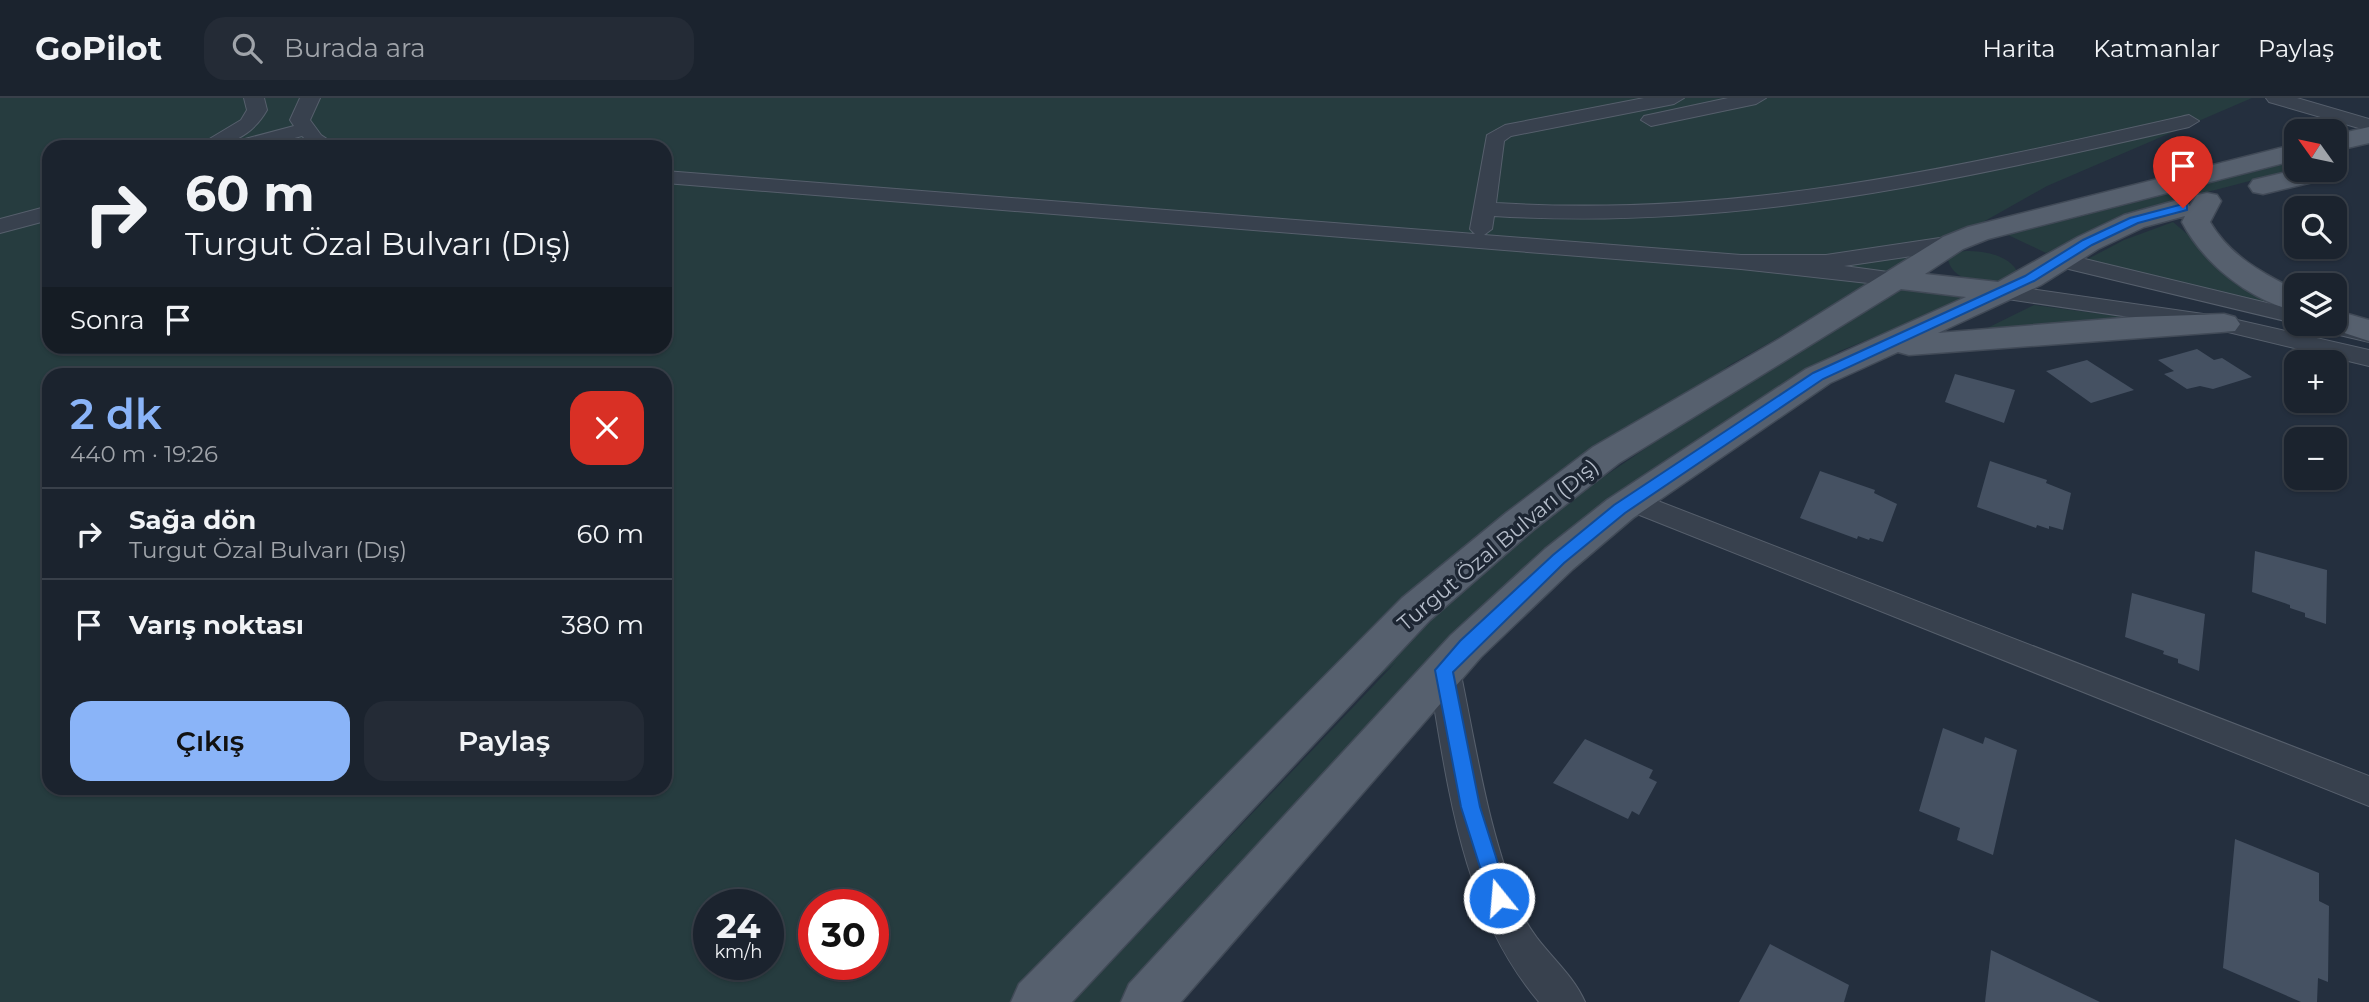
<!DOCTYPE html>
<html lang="tr">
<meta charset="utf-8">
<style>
body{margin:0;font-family:Montserrat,sans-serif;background:#242b36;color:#f1f3f6;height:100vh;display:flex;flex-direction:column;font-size:26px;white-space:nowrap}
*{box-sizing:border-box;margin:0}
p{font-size:23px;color:#a0a4aa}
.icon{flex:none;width:38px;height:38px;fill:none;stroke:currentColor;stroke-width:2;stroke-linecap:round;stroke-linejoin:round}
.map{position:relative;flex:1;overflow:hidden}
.panel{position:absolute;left:42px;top:270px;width:630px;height:427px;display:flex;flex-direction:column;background:#1b232e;border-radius:21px;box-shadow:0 2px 5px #0004,0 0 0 2px #39404a}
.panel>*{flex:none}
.banner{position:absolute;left:42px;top:42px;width:630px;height:214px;border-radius:21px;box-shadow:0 2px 5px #0004,0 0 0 2px #39404a;background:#1b232e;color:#f1f3f6;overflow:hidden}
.needle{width:46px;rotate:303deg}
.tools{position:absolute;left:2284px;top:21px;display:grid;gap:14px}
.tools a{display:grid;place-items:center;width:63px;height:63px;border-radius:14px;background:#1b232e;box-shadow:0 2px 5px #0004,0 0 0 2px #39404a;font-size:35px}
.speed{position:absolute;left:693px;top:791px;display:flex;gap:14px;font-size:35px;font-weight:700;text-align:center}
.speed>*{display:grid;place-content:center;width:91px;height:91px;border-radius:50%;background:#1b232e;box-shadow:0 2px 5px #0004,0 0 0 2px #39404a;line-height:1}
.speed small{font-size:18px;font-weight:400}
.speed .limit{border:10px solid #d22;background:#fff;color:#111}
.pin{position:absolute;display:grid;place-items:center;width:60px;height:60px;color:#fff;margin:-72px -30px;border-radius:50% 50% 50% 0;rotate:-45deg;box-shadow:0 0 7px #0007}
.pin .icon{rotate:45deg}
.me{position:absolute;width:77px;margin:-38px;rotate:343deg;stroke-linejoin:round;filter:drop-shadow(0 0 5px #0008)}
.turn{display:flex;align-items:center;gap:24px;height:147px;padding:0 28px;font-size:32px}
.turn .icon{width:91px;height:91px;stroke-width:2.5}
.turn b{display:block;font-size:49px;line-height:60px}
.then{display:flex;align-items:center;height:66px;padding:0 28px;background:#0003;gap:14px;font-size:26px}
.round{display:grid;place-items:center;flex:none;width:74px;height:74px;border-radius:21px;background:#242b36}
.summary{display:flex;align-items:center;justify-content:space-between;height:119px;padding:0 28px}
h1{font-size:42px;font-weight:600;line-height:52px;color:#8ab4f8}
.button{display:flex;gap:14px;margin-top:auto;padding:14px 28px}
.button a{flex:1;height:80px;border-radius:21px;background:#8ab4f8;color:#111;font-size:28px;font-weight:600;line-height:80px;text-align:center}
.button a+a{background:#242b36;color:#f1f3f6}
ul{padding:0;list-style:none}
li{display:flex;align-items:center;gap:21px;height:91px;padding:0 28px;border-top:2px solid #39404a}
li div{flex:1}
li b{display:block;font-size:26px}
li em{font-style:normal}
header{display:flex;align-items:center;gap:42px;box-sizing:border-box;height:98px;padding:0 35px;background:#1b232e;border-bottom:2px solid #39404a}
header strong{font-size:33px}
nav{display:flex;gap:38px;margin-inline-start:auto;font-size:24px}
.search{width:490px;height:63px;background:#242b36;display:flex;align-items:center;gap:18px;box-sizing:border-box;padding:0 24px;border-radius:21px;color:#a0a4aa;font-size:26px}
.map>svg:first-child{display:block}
</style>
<header>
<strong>GoPilot</strong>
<div class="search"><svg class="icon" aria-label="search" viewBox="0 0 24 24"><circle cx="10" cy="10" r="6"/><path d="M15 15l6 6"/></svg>Burada ara</div>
<nav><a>Harita</a><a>Katmanlar</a><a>Paylaş</a></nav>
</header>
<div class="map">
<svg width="2369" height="904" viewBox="0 0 2369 904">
<rect width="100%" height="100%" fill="#242f3e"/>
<g fill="#263c3f" fill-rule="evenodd">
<path d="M0,0H2252L2047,88L1728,268L1605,378L1683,325L1908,188L1971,200L1840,253L1657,368L1542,454L1472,517L1120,904H1073L1396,564L1262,683L1044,904H0ZM49,49H665V248H49ZM49,276H665V690H49ZM709,807H768V866H709ZM814,807H873V866H814Z"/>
<path d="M2296,63V71L2123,116L2046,155L2008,137Z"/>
<path d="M2173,124L2239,180L2296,213L2084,163L2124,142Z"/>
<path d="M1966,153C1985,153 2011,157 2019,177L2012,186C1991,184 1955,188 1948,162L1956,154Z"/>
<path d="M2034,207L2162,224L1971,238Z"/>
</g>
<g fill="#455162">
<path d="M2197,251L2214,262L2222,260L2252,279L2213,291L2200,288L2187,291L2164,276L2174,273L2158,262Z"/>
<path d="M2087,262L2134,292L2091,305L2046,273Z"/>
<path d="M1955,276L2015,292L2004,325L1945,304Z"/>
<path d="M1990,363L2047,382L2046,385L2071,395L2063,432L2049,428V431L2037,427L2036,430L1977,409Z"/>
<path d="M1820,373L1875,392L1874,395L1897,406L1883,444L1870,440L1869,442L1858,438L1857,441L1800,420Z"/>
<path d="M2255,453L2327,472L2326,526L2305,519V515L2290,510V507L2252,494Z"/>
<path d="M2132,495L2205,516L2199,573L2178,565V561L2163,556L2164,553L2125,539Z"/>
<path d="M1943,630L1983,646L1985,639L2017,652L1993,757L1957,742L1960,730L1919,713Z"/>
<path d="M1585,641L1653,672L1649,680L1657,684L1639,717L1632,713L1628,721L1553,685Z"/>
<path d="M2235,741L2319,775V803L2329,808L2328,884L2318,880L2317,904H2301L2223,870Z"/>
<path d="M1770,846L1849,887L1844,904H1739Z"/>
<path d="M1991,852L2100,904H1985Z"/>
</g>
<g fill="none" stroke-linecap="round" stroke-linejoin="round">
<g stroke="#565f6c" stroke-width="2">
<g id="minor">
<path d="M244,0H264L267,12C251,40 226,49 196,49L241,22L247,12Z"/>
<path d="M300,0H320L310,22L321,37L339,49H314L302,38L261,49H227L230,45L294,28L290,22Z"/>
<path d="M1644,0H1684L1674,6L1511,38L1504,43L1496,105C1740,120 1953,70 2189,17L2199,23L2189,29C1952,83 1740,133 1494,118L1492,131L1484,137L1741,157H1826L1953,138L1964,145L1953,152L1844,168L1903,176L1907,181L1903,186L1895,188L1741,171L665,85V73L1475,136L1470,131L1487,37L1505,27Z"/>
<path d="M1728,0H1766L1756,6L1651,28L1641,22L1644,18Z"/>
<path d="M2266,0H2297L2369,21V33L2269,4Z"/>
<path d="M49,108V122L0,135V121Z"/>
<path d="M2060,155L2296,212L2298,226L2052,167L2048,162L2052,157Z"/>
<path d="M2002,187L2224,219L2369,252V268L2224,233L1994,199L1990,194L1994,189Z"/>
<path d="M2334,221L2369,230V244L2314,231L2311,226H2334Z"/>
<path d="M1632,393L2369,678V708L1622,410L1618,403L1622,396Z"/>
<path d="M1444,559L1455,563L1460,572C1477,654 1489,740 1523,817C1538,850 1571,871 1585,904H1539C1461,812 1448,687 1428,572L1433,563Z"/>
</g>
</g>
<g stroke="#414a57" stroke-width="3">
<g id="major">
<path d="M2369,29V45L2334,53V37Z"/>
<path d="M2296,46V62L1988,141L1963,151L1925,176L1998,184L2078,139L2124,117L2178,102L2190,108L2197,97L2207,95L2217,97L2221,103L2210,124C2230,158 2262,175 2296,192V213C2249,202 2204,166 2182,124L2185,118L2144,129L2098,151L2041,187L1938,235L2135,219L2224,216L2235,219L2240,226L2235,233L1909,257L1898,254L1830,285L1633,420L1573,471L1481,559L1181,904H1121L1129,886L1451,537L1545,451L1607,402L1806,271L1966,199L1901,191L1619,365L1532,433L1430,522L1072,904H1011L1019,886L1402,500L1506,415L1593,349L1779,241L1943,139L1968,129Z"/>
<path d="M2334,65L2342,72L2338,78L2263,96L2253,94L2249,88L2253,82L2296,72H2334Z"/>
<path d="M2334,212L2369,222V243L2323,228L2334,226Z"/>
</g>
</g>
<use href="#minor" fill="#38414e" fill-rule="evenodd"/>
<use href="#major" fill="#56606e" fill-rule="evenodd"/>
</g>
<path fill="#1a73e8" stroke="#114b97" stroke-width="2" d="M2183,106L2187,107V112L2138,125L2092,147L2034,183L1823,281L1625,415L1564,465L1453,574L1480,709L1509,800L1506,807L1499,810L1492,807L1461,709L1435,572L1460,543L1553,457L1614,407L1813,275L2025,178L2083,142L2130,120Z"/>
<g text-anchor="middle" stroke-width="7" stroke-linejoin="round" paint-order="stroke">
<g font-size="21" fill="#b4bcc9" stroke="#1d2633">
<text transform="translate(1498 447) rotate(-40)" y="7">Turgut Özal Bulvarı (Dış)</text>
</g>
</g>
</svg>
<div class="tools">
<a><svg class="needle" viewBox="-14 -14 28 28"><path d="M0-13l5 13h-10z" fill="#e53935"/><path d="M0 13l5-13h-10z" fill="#a0a4aa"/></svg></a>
<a><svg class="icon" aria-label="search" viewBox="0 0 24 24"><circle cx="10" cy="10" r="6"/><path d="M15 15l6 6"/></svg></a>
<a><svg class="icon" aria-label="layers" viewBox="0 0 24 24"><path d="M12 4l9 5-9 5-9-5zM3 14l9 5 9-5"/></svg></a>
<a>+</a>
<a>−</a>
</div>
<div class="speed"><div>24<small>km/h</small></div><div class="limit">30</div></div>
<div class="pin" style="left:2183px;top:110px;background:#d93025"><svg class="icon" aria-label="arrive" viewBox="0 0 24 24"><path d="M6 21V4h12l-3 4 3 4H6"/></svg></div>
<svg class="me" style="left:1499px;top:800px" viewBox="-20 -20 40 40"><circle r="17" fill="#1a73e8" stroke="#fff" stroke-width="3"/><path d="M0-11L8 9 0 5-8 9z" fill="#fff"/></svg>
<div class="banner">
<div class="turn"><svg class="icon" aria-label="right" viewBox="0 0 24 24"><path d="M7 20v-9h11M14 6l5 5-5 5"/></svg><div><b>60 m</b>Turgut Özal Bulvarı (Dış)</div></div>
<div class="then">Sonra<svg class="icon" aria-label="arrive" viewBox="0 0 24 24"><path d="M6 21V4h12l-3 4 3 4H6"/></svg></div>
</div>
<section class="panel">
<div class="summary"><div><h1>2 dk</h1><p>440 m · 19:26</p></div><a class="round" style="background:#d93025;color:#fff"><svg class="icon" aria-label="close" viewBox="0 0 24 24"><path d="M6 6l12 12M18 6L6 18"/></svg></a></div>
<ul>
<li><svg class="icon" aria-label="right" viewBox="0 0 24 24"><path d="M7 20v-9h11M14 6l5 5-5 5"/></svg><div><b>Sağa dön</b><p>Turgut Özal Bulvarı (Dış)</p></div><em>60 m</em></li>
<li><svg class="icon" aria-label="arrive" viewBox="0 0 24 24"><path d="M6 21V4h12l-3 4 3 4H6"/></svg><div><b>Varış noktası</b></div><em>380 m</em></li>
</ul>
<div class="button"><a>Çıkış</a><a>Paylaş</a></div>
</section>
</div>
